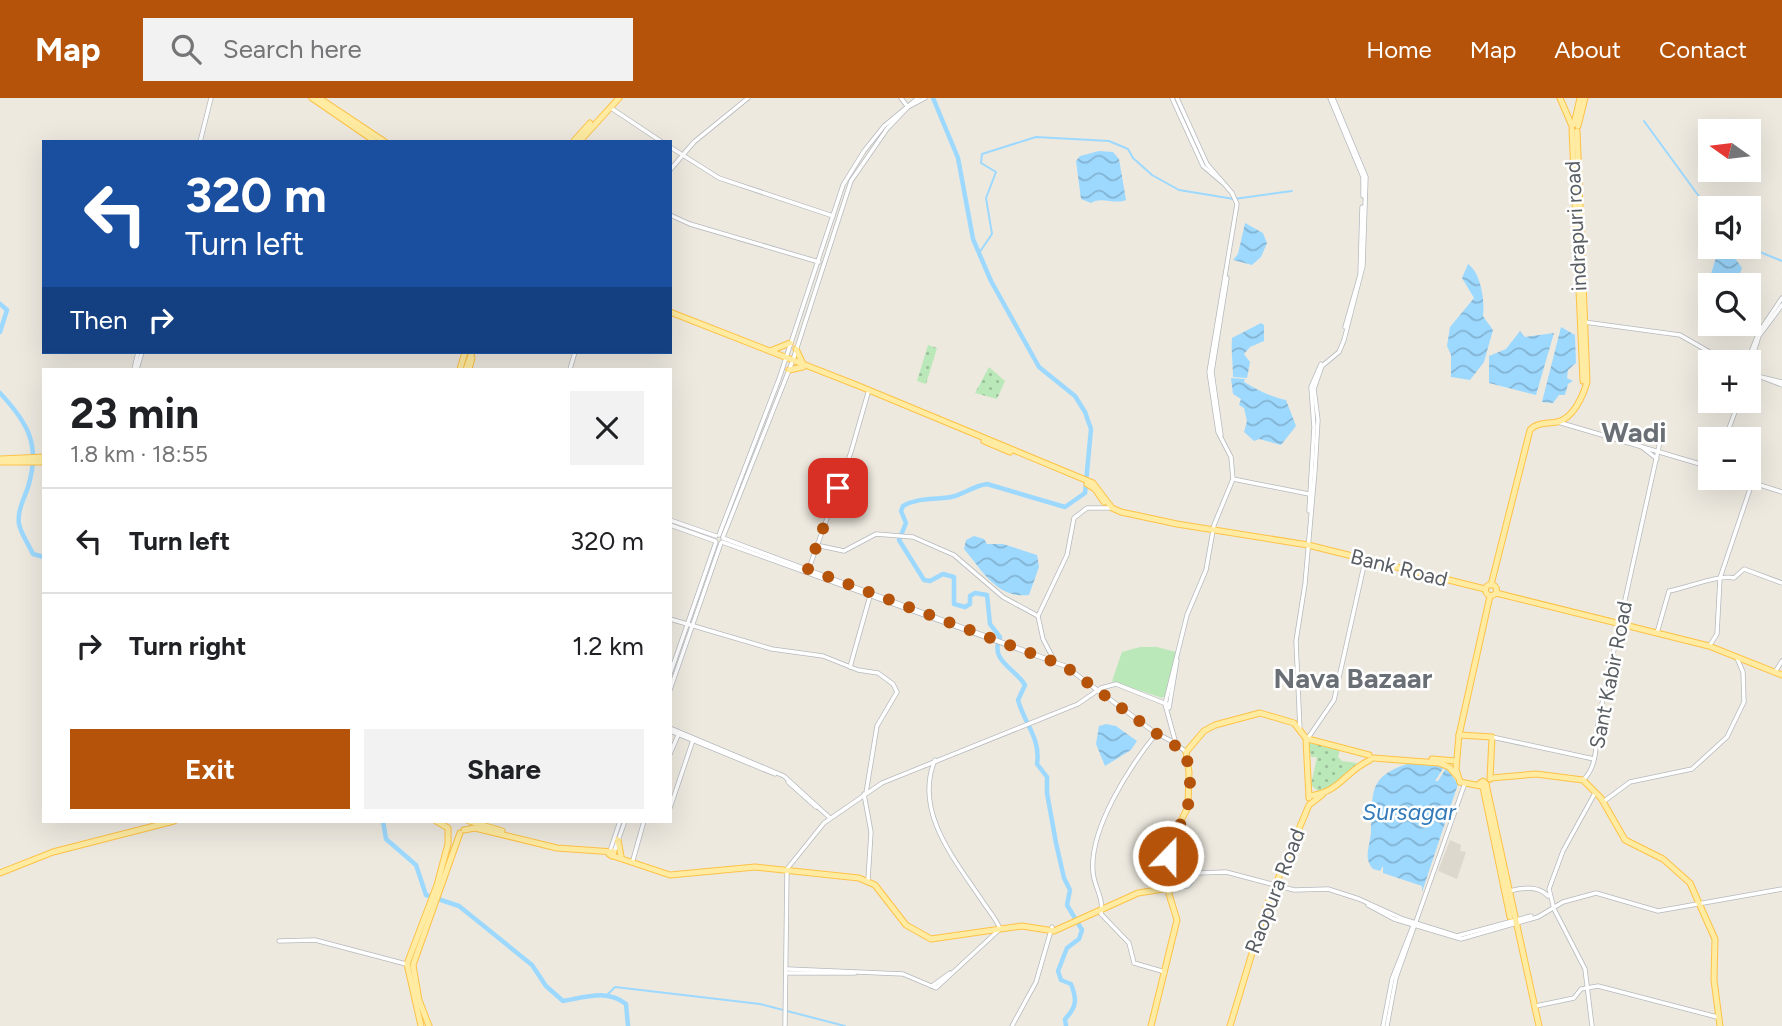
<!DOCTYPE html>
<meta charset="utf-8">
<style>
body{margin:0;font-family:Figtree,sans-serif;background:#f2f2f2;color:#202124;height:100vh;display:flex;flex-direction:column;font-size:26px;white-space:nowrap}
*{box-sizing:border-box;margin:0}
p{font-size:23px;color:#757577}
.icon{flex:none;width:38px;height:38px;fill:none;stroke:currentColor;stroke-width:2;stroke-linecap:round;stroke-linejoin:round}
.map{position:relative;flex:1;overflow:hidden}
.drawer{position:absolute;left:42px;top:270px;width:630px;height:455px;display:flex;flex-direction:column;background:#fff;border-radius:0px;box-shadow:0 7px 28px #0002}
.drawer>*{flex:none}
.hud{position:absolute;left:42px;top:42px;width:630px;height:214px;border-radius:0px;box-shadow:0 7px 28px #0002;background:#1a4fa0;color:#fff;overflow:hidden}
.needle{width:46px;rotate:284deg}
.buttons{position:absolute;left:1698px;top:21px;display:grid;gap:14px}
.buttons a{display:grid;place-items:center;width:63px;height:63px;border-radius:0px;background:#fff;box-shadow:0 7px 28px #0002;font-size:35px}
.pin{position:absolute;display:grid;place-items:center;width:60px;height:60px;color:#fff;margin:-30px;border-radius:14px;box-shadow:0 4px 10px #0006}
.me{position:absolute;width:77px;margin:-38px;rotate:22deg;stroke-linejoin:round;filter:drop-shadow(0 0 5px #0008)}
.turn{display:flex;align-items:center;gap:24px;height:147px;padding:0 28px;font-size:32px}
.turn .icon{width:91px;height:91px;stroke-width:2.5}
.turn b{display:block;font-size:49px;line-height:60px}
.then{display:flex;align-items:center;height:66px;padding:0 28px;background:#0003;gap:14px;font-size:26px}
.round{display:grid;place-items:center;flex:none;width:74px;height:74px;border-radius:0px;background:#f2f2f2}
.headline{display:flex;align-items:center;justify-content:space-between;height:119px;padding:0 28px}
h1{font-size:42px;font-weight:700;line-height:52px}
.primary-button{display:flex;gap:14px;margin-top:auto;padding:14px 28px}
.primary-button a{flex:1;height:80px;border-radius:0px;background:#b45309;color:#fff;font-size:28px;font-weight:700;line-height:80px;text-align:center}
.primary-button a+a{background:#f2f2f2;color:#202124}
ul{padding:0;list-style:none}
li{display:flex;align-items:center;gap:21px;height:105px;padding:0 28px;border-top:2px solid #e0e0e0}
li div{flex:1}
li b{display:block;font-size:26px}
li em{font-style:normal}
header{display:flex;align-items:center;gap:42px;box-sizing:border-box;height:98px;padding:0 35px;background:#b45309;color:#fff}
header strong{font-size:33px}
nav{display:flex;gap:38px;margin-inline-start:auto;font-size:24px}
.search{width:490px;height:63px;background:#f2f2f2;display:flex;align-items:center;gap:18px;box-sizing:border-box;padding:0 24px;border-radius:0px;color:#757577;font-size:26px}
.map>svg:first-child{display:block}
</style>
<header>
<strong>Map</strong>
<div class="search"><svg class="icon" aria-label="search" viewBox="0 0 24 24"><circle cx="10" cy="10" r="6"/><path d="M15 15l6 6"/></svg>Search here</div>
<nav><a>Home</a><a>Map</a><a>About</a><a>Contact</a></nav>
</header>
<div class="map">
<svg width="1782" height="928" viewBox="0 0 1782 928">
<defs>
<pattern id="park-dots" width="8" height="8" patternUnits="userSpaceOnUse" patternTransform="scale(1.75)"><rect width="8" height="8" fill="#bbe8b9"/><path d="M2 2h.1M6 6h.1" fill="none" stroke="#9bbf9a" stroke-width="1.8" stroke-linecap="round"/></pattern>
<pattern id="water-waves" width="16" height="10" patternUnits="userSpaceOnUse" patternTransform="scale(1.75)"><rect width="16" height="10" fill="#9dd9ff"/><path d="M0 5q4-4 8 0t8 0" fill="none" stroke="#83b3d2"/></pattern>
</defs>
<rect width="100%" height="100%" fill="#ede9df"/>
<path fill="#dcd8ce" d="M1450,742L1461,747L1460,753L1466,754L1457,781L1438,773Z"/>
<path fill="#bbe8b9" d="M1140,549H1157L1176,554L1166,597L1162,600L1112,583L1122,554Z"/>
<g fill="url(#park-dots)">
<path d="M928,247L937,250L926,286L917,283Z"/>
<path d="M989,269L1005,283L997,301L975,295Z"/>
<path d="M1310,645L1340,651L1338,659L1342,663L1357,665L1342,683L1319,694L1311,687L1317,659H1311L1308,647Z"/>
</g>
<g fill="url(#water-waves)">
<path d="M1099,53L1113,54L1119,61L1126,102C1116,107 1101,98 1091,105L1081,101L1076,63L1080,58Z"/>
<path d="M1245,125L1263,135L1267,145L1261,159L1252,167L1233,162L1238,156Z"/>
<path d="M1717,156L1721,161L1732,156L1742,170L1736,187L1702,184L1703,175L1711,176Z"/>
<path d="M1468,166C1481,175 1485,203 1483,218L1493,232L1484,264L1470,282L1451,279V257L1447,248L1450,229L1474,200L1462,180Z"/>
<path d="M1261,225L1264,227V243L1250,249L1244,256L1250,264L1247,280L1233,279C1233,265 1231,254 1232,240Z"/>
<path d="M1561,229L1575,237L1576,265L1568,272L1567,280L1573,283L1568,286L1565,297H1559L1553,305L1542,304Z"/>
<path d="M1520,233L1525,239L1554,235L1536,297L1489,285V258L1506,251Z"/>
<path d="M1231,280L1245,281L1244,284C1258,292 1268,298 1286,302L1296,328L1281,347L1259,341L1254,343L1244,334L1247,323L1244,310L1239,307L1241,301L1233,296Z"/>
<path d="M974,438L984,441L987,446H1003L1037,457L1039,469L1029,497C997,501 982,472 964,451L966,442Z"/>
<path d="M1106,626L1116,628L1137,643L1131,652L1105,668L1096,646L1099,628Z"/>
<path d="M1414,664L1444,669L1435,683H1438L1446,670L1458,686L1422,794V788L1383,775V768L1380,773L1373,771C1363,760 1370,748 1371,734C1373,693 1367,677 1414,664Z"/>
</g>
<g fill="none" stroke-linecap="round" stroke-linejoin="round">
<g stroke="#9dd9ff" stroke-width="2">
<path d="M1644,23L1706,108"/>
<path d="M1748,147L1750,149"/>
<path d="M1755,152L1782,163"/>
<path d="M979,155L992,136L986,100L996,74L981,65L982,56L1036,39L1109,43L1128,51L1133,60L1152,77L1179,92L1234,101L1292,93"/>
<path d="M608,896L615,889L760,906L845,928"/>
</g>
<g stroke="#9dd9ff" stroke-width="4.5">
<path d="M933,0L958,60L973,141L991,183L1039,269L1075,298L1085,314L1091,331L1085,395L1065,409L987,386C974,388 967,394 955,398C936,403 921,398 903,408L901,413L906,425L899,442L924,482L930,483L943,476L954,479V506L965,509L970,506V498L975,495L987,497L990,526L1000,539C989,563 1015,570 1025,587L1018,602C1024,625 1041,640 1037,666L1047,679V695L1056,745L1064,780L1070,792L1067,807L1082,832L1079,841L1067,850L1058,873L1061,882L1071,886C1077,901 1077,909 1065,921L1066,928"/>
<path d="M0,206L7,212L0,234"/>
<path d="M0,295C28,325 41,347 28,389C24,401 17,413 19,426C21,436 29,447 33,456L44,459"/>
<path d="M383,723L386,741L416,767L426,797L459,808L532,867L546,888L563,903C586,899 607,891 626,906L628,928"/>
</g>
<g stroke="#b5b9be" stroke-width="5">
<g id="minor">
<path d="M901,0L907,8"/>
<path d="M1172,0L1203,68L1223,85"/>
<path d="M1177,0L1207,66L1232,95L1237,106L1209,274L1218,334L1231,359L1233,381L1214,427L1206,472L1187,517L1165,606L1176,646L1186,654"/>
<path d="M1330,0L1363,79V98"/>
<path d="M611,10L662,44"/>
<path d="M200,44L211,0"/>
<path d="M670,49L719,80L833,118"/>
<path d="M670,72L694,44L748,0"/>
<path d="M670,117L690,126L819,164"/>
<path d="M1584,224L1680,237L1727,264"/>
<path d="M1345,229L1360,177L1362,109"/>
<path d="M1747,264L1759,234L1782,200"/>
<path d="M134,271L138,254"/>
<path d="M137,271L142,254"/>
<path d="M570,271L575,254"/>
<path d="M1748,273L1759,238L1782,207"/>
<path d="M1748,274L1782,287"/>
<path d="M1765,280L1782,284"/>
<path d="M1558,324L1710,369"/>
<path d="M1221,337L1212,274L1227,180"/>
<path d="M1725,341L1739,303"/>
<path d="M1642,349L1657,361"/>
<path d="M1738,380L1782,394"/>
<path d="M1233,381L1309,396"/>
<path d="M1309,413L1314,329L1311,289L1321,266"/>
<path d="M670,422L716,438"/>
<path d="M670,427L715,443"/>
<path d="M719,437L779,281L843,87L864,53L884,28L918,0"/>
<path d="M723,439L793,262L851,83L887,31L908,9L925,0"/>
<path d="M723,440L1047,561"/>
<path d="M722,444L1065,568L1154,634L1175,645"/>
<path d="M816,447L844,453L876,436L913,439L954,457L1003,499L1038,518"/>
<path d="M808,473L851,354L868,295"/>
<path d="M670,521L772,551L823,558L858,572L878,575L893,586L897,594L877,628L866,695"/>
<path d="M1657,535L1669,493C1687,490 1719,476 1734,480L1744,471L1782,485"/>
<path d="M1710,547L1717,536L1720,480L1752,385"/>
<path d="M1055,564L1043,541L1038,518L1067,457L1074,420L1087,410H1110"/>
<path d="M850,569L870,498"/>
<path d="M1775,574L1782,563"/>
<path d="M670,576L716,444"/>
<path d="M670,592L721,445"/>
<path d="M1169,610L1177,562"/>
<path d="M670,630L784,678L830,720"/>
<path d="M1300,632L1296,543L1305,486L1315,372L1318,322L1314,291L1322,268L1339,254L1344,242L1363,168L1366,79L1333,0"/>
<path d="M670,633L775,676"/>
<path d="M1156,636C1130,668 1089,731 1093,774C1094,789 1104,799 1101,816L1129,845L1134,865L1165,874"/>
<path d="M1492,639L1594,661"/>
<path d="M1308,640L1334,602L1365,463"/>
<path d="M670,656L679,635"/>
<path d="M1583,682C1598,669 1596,643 1598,624L1661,339"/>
<path d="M788,684L816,709"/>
<path d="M864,696L871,734L868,782"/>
<path d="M1603,704L1630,684L1692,671L1727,639L1744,604L1743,574L1737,560"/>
<path d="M670,710L693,642"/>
<path d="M610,753L620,723"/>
<path d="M614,754L625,723"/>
<path d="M633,762L644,723"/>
<path d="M1170,790L1188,788L1198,775L1226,774L1294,792L1328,791L1359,801L1403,821L1457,838L1531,818"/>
<path d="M1510,793C1523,789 1539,788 1548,798"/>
<path d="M1368,807L1394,821L1461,841L1538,819L1563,804L1596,795L1658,813L1782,791"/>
<path d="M279,843L315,842L406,866"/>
<path d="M788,871L903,876L936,890L1000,831C997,822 989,813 983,804C956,763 913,714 935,662"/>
<path d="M788,875H855"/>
<path d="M932,888L950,875"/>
<path d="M1536,908L1574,900L1581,891L1598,888L1717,919"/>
<path d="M785,928L787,771L824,725L882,685L1078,606L1101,590L1116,586L1169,607"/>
<path d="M1012,928L1036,884L1052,829"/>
<path d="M1383,928L1392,881L1413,828"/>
<path d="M1387,928L1396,880L1465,685"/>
<path d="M1592,928L1585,871L1554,811L1549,791L1563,753L1595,695"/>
</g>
</g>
<g stroke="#fec247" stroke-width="7">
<g id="major">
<path d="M312,0L376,44"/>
<path d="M319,0L385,44"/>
<path d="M1560,0L1572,28"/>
<path d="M1574,26L1580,0"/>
<path d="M1578,28L1585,0"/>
<path d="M1572,32L1583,283"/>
<path d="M573,44L590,25"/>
<path d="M579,44L619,0"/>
<path d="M670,214L859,288L1093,385L1112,410L1121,414L1177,426L1308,447L1485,491"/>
<path d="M796,251L803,266"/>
<path d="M770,253L790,245"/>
<path d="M460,271L465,254"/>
<path d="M466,271L472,254"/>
<path d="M469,271L472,260"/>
<path d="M789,272L803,269"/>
<path d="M984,343L1010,354"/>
<path d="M0,361L44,359"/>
<path d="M0,364H44"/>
<path d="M1087,386L1095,391L1104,404"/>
<circle cx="1491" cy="492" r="5.5"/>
<path d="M1491,487L1530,332C1537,324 1547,326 1557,324C1573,321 1583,298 1587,284L1577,33"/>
<path d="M1496,495L1709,548L1782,577"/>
<path d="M1459,637L1490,498"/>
<path d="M1308,641L1369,657"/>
<path d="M1306,642L1309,700"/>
<path d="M1373,660L1439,665L1449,669L1457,678"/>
<path d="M1432,661L1456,663"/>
<path d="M1491,680L1536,676L1583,682L1601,700L1625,742L1663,761L1690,785L1715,841L1714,882L1720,928"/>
<path d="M1483,683L1486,686L1483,689L1480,685Z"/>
<path d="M1460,684L1456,671L1459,637L1492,639L1490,681"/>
<path d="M1460,684L1481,688"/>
<path d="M1486,686L1539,928"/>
<path d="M1483,689L1510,819"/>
<path d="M1309,698C1341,694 1344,674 1370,662"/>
<path d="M469,723L502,733"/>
<path d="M464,732L475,730L557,750L614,754L612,758L609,756"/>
<path d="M618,742L621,758"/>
<path d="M613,758L670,777L755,769L859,780L875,787L906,827L931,841L1022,828L1054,833L1138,795L1170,790"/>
<path d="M0,775L53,754L174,723"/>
<path d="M421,928L407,866L437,787L448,746V730L436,723"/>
<path d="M429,928L419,902L413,867L460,735"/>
<path d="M1151,928L1177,822L1169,796L1171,770L1168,758V748L1188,709L1189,674L1186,654L1204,633L1215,627L1260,615L1294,625L1305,639"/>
<path d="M1230,928L1265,812L1309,707L1322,697"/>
</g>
</g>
<use href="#minor" stroke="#fff" stroke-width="3.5"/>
<use href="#major" stroke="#ffeca2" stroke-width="5"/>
</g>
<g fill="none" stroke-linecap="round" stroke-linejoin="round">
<path stroke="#b45309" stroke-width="12" stroke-dasharray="0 21.6" d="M838,390L808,471L1065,568L1154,634L1185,654C1191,674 1193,702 1183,721C1177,734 1169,744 1168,758"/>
</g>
<g text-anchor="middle" stroke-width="5" stroke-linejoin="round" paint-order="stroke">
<g font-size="21" fill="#585d62" stroke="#fff">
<text transform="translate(1576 128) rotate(-93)" y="7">indrapuri road</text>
<text transform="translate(1399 470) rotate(14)" y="7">Bank Road</text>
<text transform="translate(1611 577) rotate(-79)" y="7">Sant Kabir Road</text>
<text transform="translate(1275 793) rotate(-69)" y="7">Raopura Road</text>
</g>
<g font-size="23" font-style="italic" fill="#327aba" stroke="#fff">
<text x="1409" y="722">Sursagar</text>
</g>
<g font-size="28" font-weight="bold" fill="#696f74" stroke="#fff">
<text x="1634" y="344">Wadi</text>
<text x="1353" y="590">Nava Bazaar</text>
</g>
</g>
</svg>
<div class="buttons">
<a><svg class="needle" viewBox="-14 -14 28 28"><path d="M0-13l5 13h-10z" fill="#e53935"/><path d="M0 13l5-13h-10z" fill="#757577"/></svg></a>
<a><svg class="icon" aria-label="sound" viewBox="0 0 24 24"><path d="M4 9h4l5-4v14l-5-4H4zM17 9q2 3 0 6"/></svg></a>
<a><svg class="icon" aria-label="search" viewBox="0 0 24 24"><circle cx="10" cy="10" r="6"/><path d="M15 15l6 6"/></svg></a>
<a>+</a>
<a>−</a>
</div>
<div class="pin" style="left:838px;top:390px;background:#d93025"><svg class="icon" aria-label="arrive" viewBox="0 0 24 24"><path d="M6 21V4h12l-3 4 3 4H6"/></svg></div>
<svg class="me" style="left:1168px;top:758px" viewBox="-20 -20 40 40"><circle r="17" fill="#b45309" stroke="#fff" stroke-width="3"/><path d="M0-11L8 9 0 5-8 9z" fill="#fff"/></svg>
<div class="hud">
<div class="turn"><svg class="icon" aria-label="left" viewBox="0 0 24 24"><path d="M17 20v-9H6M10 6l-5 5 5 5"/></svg><div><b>320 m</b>Turn left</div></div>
<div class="then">Then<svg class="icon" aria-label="right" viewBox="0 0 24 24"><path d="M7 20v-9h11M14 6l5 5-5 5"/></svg></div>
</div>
<section class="drawer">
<div class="headline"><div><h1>23 min</h1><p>1.8 km · 18:55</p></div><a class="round"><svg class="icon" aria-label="close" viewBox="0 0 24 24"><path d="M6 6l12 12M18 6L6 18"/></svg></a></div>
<ul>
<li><svg class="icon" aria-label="left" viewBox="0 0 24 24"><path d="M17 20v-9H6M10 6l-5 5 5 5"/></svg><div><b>Turn left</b></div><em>320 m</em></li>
<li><svg class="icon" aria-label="right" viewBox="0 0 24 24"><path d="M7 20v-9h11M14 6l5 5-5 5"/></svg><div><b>Turn right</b></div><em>1.2 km</em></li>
</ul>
<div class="primary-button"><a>Exit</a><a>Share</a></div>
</section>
</div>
